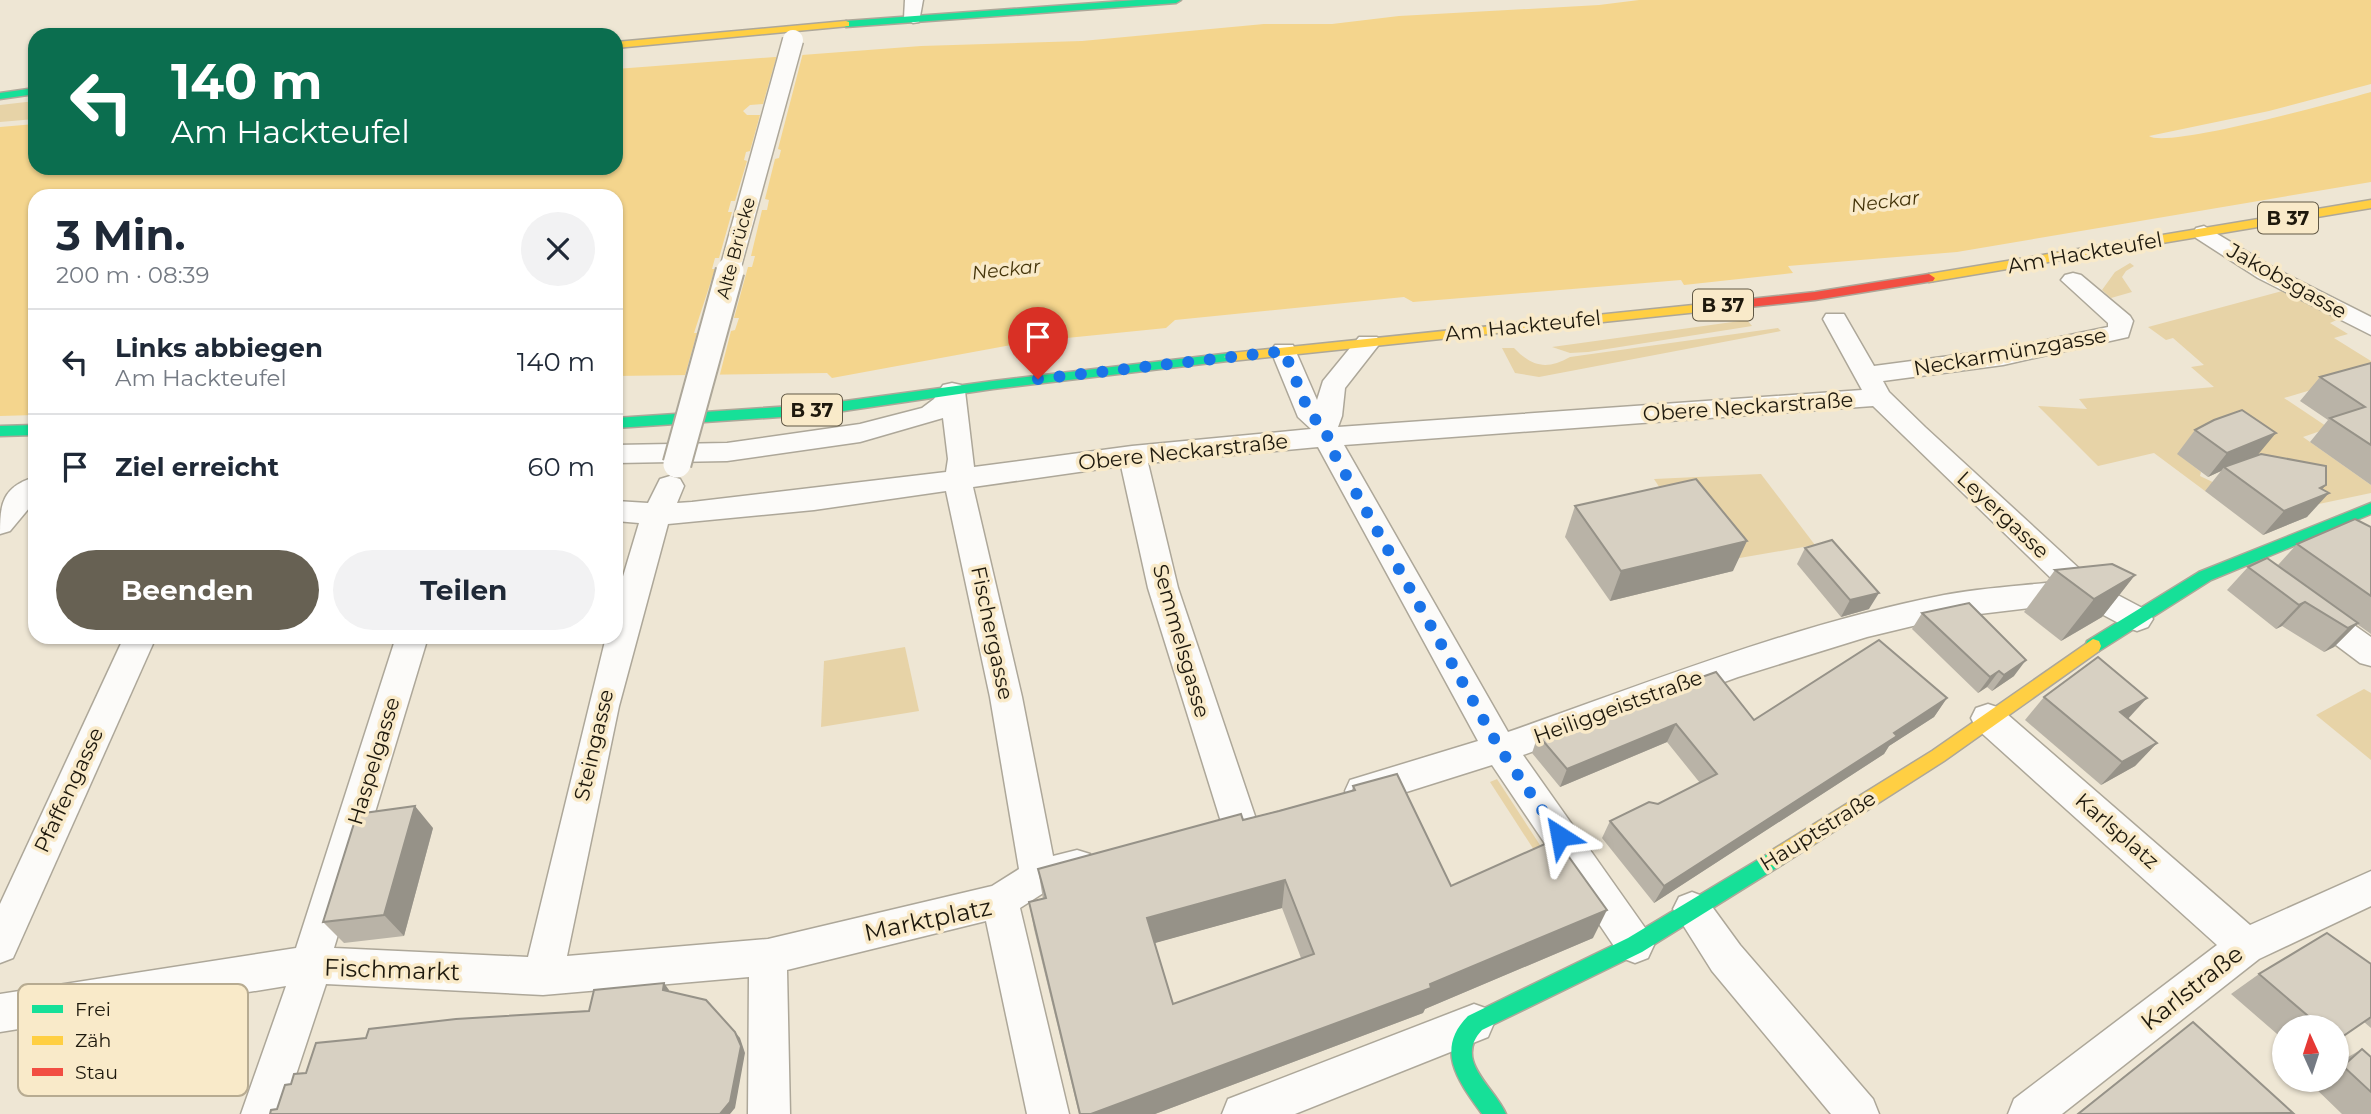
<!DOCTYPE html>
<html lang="de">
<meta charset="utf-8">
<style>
body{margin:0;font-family:Montserrat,sans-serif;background:#f2f2f3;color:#1f2937;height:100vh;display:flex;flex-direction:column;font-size:26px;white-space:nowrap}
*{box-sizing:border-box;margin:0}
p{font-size:23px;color:#747a83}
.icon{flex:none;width:38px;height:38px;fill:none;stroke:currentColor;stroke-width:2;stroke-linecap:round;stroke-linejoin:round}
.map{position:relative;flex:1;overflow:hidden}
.details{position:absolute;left:28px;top:189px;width:595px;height:455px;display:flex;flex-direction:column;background:#fff;border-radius:21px;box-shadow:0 2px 5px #0004}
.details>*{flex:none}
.guide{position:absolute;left:28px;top:28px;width:595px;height:147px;border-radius:21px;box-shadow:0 2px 5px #0004;background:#0b6e4f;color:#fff;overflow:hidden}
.needle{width:46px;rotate:357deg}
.buttons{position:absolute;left:2272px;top:1015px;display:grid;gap:14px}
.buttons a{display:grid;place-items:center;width:77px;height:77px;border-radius:50%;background:#fff;box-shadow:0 2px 5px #0004;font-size:35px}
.pin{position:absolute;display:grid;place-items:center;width:60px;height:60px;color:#fff;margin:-72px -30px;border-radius:50% 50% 50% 0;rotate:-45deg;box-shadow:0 0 7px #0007}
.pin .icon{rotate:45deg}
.me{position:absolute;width:77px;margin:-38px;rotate:326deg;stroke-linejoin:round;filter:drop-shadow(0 0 5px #0008)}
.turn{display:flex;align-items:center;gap:24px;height:147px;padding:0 28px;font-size:32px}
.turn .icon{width:91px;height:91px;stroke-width:2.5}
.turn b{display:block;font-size:49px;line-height:60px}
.round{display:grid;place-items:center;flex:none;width:74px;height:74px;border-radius:37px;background:#f2f2f3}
.headline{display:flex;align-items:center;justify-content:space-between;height:119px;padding:0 28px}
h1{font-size:42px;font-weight:700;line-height:52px}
.action{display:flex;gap:14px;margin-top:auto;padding:14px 28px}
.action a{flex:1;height:80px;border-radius:42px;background:#676153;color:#fff;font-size:28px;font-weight:700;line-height:80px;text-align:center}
.action a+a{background:#f2f2f3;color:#1f2937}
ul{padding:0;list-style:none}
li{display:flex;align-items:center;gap:21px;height:105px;padding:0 28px;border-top:2px solid #e0e1e3}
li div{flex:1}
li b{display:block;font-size:26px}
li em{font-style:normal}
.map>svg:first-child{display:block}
</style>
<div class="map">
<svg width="2371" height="1114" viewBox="0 0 2371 1114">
<rect width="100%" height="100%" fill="#eee6d4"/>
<g fill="#e7d3a7">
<path d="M35,101V119L0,122V105Z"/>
<path d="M2130,263L2134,266L2126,271L2122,277L2132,292L2111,298L2102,290L2115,272Z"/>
<path d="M2286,290L2341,318L2330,323L2348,334L2334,338L2371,361V372L2284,398L2329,428L2303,437L2371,485V493L2314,505L2178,454L2201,472L2200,476L2221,486L2205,491L2154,453L2098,466L2038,406L2087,409L2079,399L2214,387L2191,367L2204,365L2173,338L2166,340L2148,327Z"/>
<path d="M1747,320L1752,326L1588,352L1570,353L1552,347Z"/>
<path d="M1778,328L1781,331L1539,377L1515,373L1502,348H1514C1532,367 1547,370 1570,357Z"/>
<path d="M1761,474L1815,545L1728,560L1671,505L1654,479Z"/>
<path d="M905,647L919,711L821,727L824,661Z"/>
<path d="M2364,689L2371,693V760L2316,715Z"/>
<path d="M1497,779L1553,865L1545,867L1490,782Z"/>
</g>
<path fill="#f4d58d" d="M1639,0H2371V84L2269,111L2149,136C2167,149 2340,101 2371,92V182L1957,252L1788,266L1793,273L1684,285L1681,280L1413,302L1404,297L1175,320L1166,328L1027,342L832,378L827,373L616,376V196H35V415L0,416V127L35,124V168H616V69L921,46L1082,41L1264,24H1332L1399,16L1599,5Z"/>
<path fill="#eee6d4" d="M803,53L778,149L781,150L779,158L775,159L765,199L769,200L767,210H762L751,256H755L752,267H748L734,318H739L735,330L731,331L719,378L684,379L697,333H694L715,269H712L715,258H719L732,212H728L731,201H735L747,161L744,160L746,152L750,151L760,115H747L743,111L750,105L763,104L777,55Z"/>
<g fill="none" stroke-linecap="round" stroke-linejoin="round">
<g stroke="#ada799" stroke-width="3">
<g id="street">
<path d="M905,0H923L919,22L913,23L904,18Z"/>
<path d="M2204,226L2274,268L2371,317V335L2258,278L2196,238L2193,233L2196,228Z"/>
<path d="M2073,273L2081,275L2130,316L2133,321L2128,337L2003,365L1883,381L1889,392L1925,427L2095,583L2148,611L2153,619L2148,627L2137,631L2126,627L2079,602L1946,618L1867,637L1738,677L1523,755L1648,932L1654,945L1648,958L1635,963L1622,958L1492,765L1362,806L1350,802L1345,791L1350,780L1478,741L1318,447L1148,463L1178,588L1258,825L1253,836L1240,840L1227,836L1222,825L1148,588L1121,466L973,487L1022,697L1053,856L1077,850L1090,854L1095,866L1090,878L1048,890L1020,908L1069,1114H1027L986,921L787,970L790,1114H748L749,977L543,995L326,984L283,1114H241L286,986L0,1032V994L296,948L396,637H428L334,948L528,957L606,637H616V600L639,523L616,521V501L648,503L660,479L670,476L680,479L684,486L677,503L692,502L946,472L948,459L943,418L860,442L727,461L616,463V445L727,443L860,424L922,408L934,399L943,385L952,383L961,385L965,391L974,467L1132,446L1311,429L1298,417L1271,351L1275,345H1293L1317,400L1323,381L1359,337H1377L1381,342L1345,388L1342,416L1338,427L1862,390L1823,319L1826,314H1844L1874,366L2003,349L2108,327V323L2061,280L2065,275ZM1873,406L2055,582C2019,586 1980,588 1944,595C1795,624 1651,682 1508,732L1344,445ZM946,491L990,697L1019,869L992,886L768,939L567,956L619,706L668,524L814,510Z"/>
<path d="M35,477V501L10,531L0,534C0,504 2,487 35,477Z"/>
<path d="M2315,601L2326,605L2371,637V666L2360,663L2304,621L2300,613L2304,605Z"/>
<path d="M124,637H156L13,958L0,963V904Z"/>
<path d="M1988,704L2000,708L2250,925L2371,871V906L2259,959L2062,1114H2008L2014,1099L2217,945L1976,728L1971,718L1976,708Z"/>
<path d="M1692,892L1705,897L1740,945L1873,1099L1879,1114H1831L1712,971L1673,909L1679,897Z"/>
<path d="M1474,1004L1488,1009L1494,1023L1488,1037L1295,1114H1222L1228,1099Z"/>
</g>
</g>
<g stroke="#ada799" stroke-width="3">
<g id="fast">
<path d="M1137,0H1181L1176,3L846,27L841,24L846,21Z"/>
<path d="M35,88V94L0,99V93Z"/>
<path d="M1231,353L1238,357L1236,360L993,389L823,414L616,428V418L823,404L993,381Z"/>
<path d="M35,425V435L0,436V426Z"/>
<path d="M2371,503V514L2211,580L2099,651H2087L2085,646L2087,641L2199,572Z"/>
<path d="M1776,849L1783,852L1786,858L1783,864L1642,952L1482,1030C1453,1061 1494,1086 1506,1114H1482C1459,1082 1434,1050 1468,1016L1628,938Z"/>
</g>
</g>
<g stroke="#ada799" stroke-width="3">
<g id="slow">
<path d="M846,21L849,22V26L616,48V42Z"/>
<path d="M2371,200V208L1929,282L1923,278L1929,274Z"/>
<path d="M1703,304L1709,308L1708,311L1231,361L1224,357L1231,353Z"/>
<path d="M2093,639L2099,641L2101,646L2099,651L1944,761L1783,864L1776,867L1769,864L1766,858L1769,852L1932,751Z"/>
</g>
</g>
<g stroke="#ada799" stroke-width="3">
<path id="jam" d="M1929,274L1935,278L1933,281L1815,300L1703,312L1697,308L1703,304L1815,292Z"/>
</g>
<use href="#street" fill="#fcfbf9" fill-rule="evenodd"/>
<use href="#fast" fill="#16e098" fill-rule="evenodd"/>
<use href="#slow" fill="#ffcf43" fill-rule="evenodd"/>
<use href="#jam" fill="#f24e42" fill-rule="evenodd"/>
<g stroke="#ada799" stroke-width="23" stroke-linecap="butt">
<path id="street-bridge-far1" d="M729,273L793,40"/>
</g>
<g stroke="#ada799" stroke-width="31" stroke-linecap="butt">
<path id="street-bridge" d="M677,464L730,271"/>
</g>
<use href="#street-bridge-far1" stroke="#fcfbf9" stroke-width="20"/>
<use href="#street-bridge" stroke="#fcfbf9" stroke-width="27"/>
</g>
<g fill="#b9b3a7" fill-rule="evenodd">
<path d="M2371,363V485L2310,442L2328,420L2300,401L2320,377Z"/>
<path d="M2195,430L2257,456L2322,489L2307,517L2263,535L2205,491L2221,471L2208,477L2177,454Z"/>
<path d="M1575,506L1733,571L1610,601L1565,537Z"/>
<path d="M2371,527V634L2357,624L2334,647L2324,652L2282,626L2276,629L2227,590L2248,567L2278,565L2297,544Z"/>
<path d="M1805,548L1869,609L1841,617L1797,564Z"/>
<path d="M2055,570L2135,575L2102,617L2061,641L2024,612Z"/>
<path d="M1922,613L2014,676L1992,691L1987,687L1978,693L1912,629Z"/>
<path d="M1716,672L1754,720L1947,698L1934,717L1889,746L1884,754L1654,903L1602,838L1610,821L1658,804L1700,783L1667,742L1560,787L1532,753L1538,735Z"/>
<path d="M2044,697L2128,719L2157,743L2135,766L2101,785L2025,720Z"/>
<path d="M1353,786L1451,886L1593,938L1425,1009L1423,1013L1155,1114H1079L1034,929L1029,902L1043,899L1038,869L1243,820L1352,791ZM1282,908L1301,958L1173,1004L1154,943Z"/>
<path d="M433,828L404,936L344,943L323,922Z"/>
<path d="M2371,964V1028L2364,1022L2336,1027H2284V1040L2231,994L2259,974Z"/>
<path d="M2193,1022L2292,1114H2077L2175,1036Z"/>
<path d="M2362,1049L2371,1057V1114H2342L2312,1085L2317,1080H2336V1064Z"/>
</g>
<g fill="#969288">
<path d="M2276,433L2256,457L2224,467L2221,471L2208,477L2227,453Z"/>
<path d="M2326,485L2313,499L2329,493L2307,517L2263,535L2284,511L2320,488Z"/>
<path d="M1747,541L1733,571L1610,601L1621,571Z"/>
<path d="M2135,575L2102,617L2061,641L2094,599Z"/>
<path d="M1879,593L1869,609L1841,617L1850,600Z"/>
<path d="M2305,602L2282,626L2276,629L2299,605Z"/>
<path d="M2358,623L2334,647L2324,652L2348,628Z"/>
<path d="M2026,660L2014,676L1992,691L2004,675Z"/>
<path d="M1999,671L1987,687L1978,693L1990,677Z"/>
<path d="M1947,698L1934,717L1889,746L1884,754L1654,903L1664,886Z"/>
<path d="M2147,698L2126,721L2120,712Z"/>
<path d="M1676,724L1667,742L1560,787L1567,769Z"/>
<path d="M2157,743L2135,766L2101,785L2122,762Z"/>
<path d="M415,806L433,828L404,936L384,915Z"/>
<path d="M1285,880L1282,908L1148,945L1147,918Z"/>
<path d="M1607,910L1593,938L1425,1009L1423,1013L1155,1114H1091L1430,984Z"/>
<path d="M664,983L669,990L668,997L663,990Z"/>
<path d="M735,1032L740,1038L745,1053L735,1108L730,1114H720Z"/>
</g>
<g fill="#d7d0c2" stroke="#969288" stroke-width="2" fill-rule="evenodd">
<path d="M2371,363V445L2330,418L2365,407L2320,377Z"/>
<path d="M2242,410L2276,433L2227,453L2195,430L2214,420Z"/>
<path d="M2261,454L2326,466V485L2320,488L2329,493L2284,511L2224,467Z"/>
<path d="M1696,479L1747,541L1621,571L1575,506Z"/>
<path d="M2355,519L2371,527V596L2297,544Z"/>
<path d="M1832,540L1879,593L1850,600L1805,548Z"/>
<path d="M2267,558L2358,623L2348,628L2305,602L2299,605L2248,567Z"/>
<path d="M2112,564L2135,575L2094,599L2055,570Z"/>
<path d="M1969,603L2026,660L2004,675L1999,671L1990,677L1922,613Z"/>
<path d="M1879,640L1947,698L1894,733L1897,736L1664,886L1610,821L1649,802L1658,804L1717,774L1676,724L1567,769L1538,735L1716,672L1754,720Z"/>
<path d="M2098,657L2147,698L2120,712L2157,743L2122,762L2044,697Z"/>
<path d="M1397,774L1451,886L1556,839L1607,910L1430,984L1431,988L1091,1114H1080L1029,902L1046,898L1038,869L1241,814L1243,820L1279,811L1355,790L1353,786ZM1285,880L1314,954L1173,1004L1147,918Z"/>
<path d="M415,806L384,915L323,922L357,814Z"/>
<path d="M2327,933L2371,964V1017L2336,1041V1027H2321L2259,974Z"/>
<path d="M664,983L663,990L706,1000L735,1032L741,1046L730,1102L720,1114H270L271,1110L277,1109L285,1085L291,1084L294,1074L306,1073L316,1043L366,1038L369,1029L456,1019L589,1011L594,990Z"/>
<path d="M2193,1022L2293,1113L2078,1114Z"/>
<path d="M2362,1049L2371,1057V1092L2343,1066Z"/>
</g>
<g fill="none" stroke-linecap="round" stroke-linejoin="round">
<path stroke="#1a73e8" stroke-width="12" stroke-dasharray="0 21.6" d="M1038,379L1284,351L1311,417L1323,424L1333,452L1500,749L1560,836"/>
</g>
<g text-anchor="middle" stroke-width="7" stroke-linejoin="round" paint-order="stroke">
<g font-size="18" fill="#1e190d" stroke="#f9eac9">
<text transform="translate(736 248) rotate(-75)" y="6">Alte Brücke</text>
</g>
<g font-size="19" font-style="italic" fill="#45350b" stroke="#f9eac9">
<text transform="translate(1885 201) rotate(-7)" y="7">Neckar</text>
<text transform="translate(1006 269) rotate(-6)" y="7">Neckar</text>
</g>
<g fill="#f9eac9" stroke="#605845" stroke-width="2">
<rect x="2258" y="202.5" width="60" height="31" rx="5"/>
<rect x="1693" y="289.5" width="60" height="31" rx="5"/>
<rect x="782" y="394.5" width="60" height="31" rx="5"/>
</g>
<g font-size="19" font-weight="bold" fill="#1e190d">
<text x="2288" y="225">B 37</text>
<text x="1723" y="312">B 37</text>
<text x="812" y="417">B 37</text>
</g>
<g font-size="21" fill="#1e190d" stroke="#f9eac9">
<text transform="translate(2085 253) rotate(-10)" y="7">Am Hackteufel</text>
<text transform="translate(2287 281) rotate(29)" y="7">Jakobsgasse</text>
<text transform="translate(1523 326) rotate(-6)" y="7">Am Hackteufel</text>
<text transform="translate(2010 352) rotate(-10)" y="7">Neckarmünzgasse</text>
<text transform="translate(1748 407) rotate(-4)" y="7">Obere Neckarstraße</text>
<text transform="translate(1183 452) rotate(-6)" y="7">Obere Neckarstraße</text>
<text transform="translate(2003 515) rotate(43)" y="7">Leyergasse</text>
<text transform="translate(992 633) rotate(78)" y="7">Fischergasse</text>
<text transform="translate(1181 641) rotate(74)" y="7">Semmelsgasse</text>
<text transform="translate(1618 707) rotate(-20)" y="7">Heiliggeiststraße</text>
<text transform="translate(594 745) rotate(-77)" y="7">Steingasse</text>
<text transform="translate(374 761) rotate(-73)" y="7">Haspelgasse</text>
<text transform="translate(69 790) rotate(-65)" y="7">Pfaffengasse</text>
<text transform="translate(1818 831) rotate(-32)" y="7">Hauptstraße</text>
<text transform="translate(2117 831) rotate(41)" y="7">Karlsplatz</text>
</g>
<g font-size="24" fill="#1e190d" stroke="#f9eac9">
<text transform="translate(928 920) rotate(-12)" y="8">Marktplatz</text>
<text transform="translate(392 970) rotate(2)" y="8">Fischmarkt</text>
<text transform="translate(2192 988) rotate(-38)" y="8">Karlstraße</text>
</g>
</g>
<rect x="18" y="984" width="230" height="112" rx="10" fill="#f9eac9" stroke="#b7ab91" stroke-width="2"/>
<rect x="32" y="1005" width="31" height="8" fill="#16e098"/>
<rect x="32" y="1036" width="31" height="9" fill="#ffcf43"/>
<rect x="32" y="1068" width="31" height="8" fill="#f24e42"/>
<g font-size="19" fill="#1e190d">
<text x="75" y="1016">Frei</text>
<text x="75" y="1047">Zäh</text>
<text x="75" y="1079">Stau</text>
</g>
</svg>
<div class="buttons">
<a><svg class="needle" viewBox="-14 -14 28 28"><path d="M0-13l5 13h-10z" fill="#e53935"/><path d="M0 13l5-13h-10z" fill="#747a83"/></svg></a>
</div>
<div class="pin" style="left:1038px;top:379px;background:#d93025"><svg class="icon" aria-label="arrive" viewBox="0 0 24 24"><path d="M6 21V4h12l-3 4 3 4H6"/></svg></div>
<svg class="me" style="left:1560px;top:836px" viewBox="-20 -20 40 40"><path d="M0-17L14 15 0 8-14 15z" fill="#1a73e8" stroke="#fff" stroke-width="4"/></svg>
<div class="guide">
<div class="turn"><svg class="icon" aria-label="left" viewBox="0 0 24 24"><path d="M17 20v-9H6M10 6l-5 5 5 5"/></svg><div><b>140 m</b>Am Hackteufel</div></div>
</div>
<section class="details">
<div class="headline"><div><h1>3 Min.</h1><p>200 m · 08:39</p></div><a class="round"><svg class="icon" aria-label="close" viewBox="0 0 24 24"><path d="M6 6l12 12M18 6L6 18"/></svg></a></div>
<ul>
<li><svg class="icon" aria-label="left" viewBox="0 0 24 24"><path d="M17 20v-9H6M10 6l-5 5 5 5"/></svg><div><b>Links abbiegen</b><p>Am Hackteufel</p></div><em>140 m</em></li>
<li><svg class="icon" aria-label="arrive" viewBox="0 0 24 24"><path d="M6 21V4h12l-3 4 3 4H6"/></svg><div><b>Ziel erreicht</b></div><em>60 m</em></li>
</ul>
<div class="action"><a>Beenden</a><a>Teilen</a></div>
</section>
</div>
